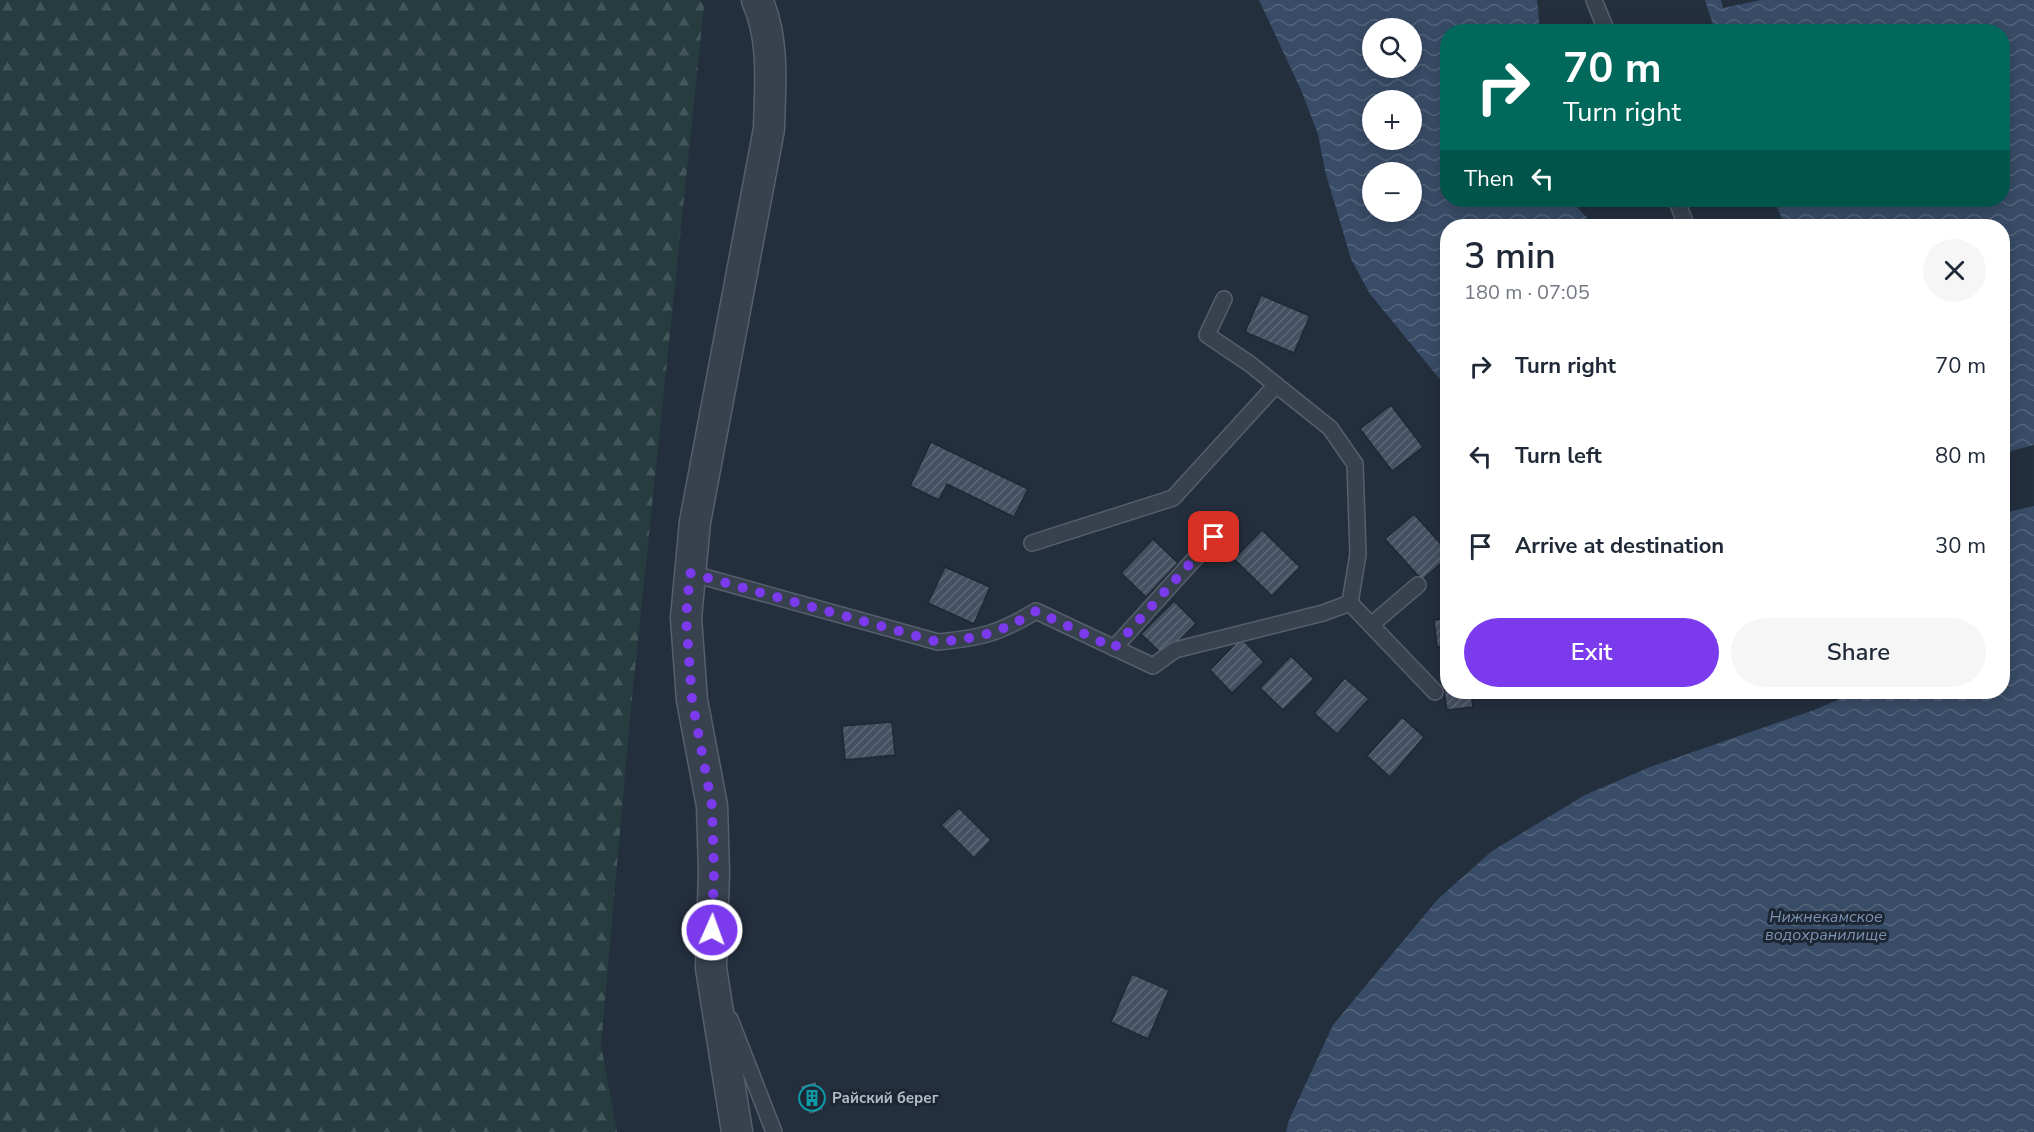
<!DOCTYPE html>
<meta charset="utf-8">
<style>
body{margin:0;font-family:"Nunito Sans",sans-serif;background:#f6f6f7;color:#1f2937;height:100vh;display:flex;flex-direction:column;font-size:22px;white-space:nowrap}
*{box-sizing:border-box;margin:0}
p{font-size:20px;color:#747a83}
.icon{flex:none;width:33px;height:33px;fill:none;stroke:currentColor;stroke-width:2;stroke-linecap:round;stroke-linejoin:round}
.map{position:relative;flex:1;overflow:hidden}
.details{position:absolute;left:1440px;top:219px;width:570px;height:480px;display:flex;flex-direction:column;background:#fff;border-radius:24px;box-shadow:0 3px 15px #0003}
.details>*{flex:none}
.guide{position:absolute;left:1440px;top:24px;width:570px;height:183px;border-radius:24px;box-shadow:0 3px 15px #0003;background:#00695c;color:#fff;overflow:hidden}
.buttons{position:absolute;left:1362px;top:18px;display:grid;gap:12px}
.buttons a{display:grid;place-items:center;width:60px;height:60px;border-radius:50%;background:#fff;box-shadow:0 3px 15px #0003;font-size:30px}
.pin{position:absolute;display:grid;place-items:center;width:51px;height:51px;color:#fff;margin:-26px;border-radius:12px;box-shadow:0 3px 9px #0006}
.me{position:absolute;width:66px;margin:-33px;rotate:2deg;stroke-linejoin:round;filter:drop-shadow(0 0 4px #0008)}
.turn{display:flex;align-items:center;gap:21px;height:126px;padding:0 24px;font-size:27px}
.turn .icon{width:78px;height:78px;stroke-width:2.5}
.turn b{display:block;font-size:42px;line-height:51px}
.then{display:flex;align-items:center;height:57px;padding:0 24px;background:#0003;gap:12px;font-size:22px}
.round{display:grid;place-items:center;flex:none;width:63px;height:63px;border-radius:32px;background:#f6f6f7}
.summary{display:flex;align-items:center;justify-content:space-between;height:102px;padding:0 24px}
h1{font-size:36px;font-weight:600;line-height:45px}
.button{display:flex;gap:12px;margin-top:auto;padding:12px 24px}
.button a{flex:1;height:69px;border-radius:36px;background:#7c3aed;color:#fff;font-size:24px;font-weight:600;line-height:69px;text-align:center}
.button a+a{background:#f6f6f7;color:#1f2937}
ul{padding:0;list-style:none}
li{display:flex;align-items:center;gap:18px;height:90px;padding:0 24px}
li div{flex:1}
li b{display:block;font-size:22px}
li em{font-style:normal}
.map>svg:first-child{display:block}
</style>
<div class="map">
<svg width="2034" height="1132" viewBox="0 0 2034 1132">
<defs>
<pattern id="forest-firs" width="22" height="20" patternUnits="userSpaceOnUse" patternTransform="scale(1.5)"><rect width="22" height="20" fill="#263c3f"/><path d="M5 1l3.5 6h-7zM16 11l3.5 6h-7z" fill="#435659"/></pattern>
<pattern id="water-waves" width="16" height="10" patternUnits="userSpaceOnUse" patternTransform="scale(1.5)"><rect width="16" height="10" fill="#394c67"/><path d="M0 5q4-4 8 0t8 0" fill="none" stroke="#53647b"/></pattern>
<pattern id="building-hatch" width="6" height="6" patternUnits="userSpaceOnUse" patternTransform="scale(1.5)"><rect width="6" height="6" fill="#455162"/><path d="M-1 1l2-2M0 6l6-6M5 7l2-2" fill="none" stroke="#5d6877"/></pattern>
</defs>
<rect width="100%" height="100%" fill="#242f3e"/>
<path fill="url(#forest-firs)" d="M0,0H701L704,6L631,708L601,1045L617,1132H0Z"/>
<g fill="url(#water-waves)" fill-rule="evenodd">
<path d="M1259,0H1537L1540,31L1448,32V200H1570L1595,226H1448L1447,388L1370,294L1351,259L1325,171L1318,134L1301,90ZM1372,28H1412V68H1372ZM1372,100H1412V140H1372ZM1372,172H1412V212H1372Z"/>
<path d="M1705,0H2034V1132H1286L1289,1120L1333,1025L1438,899L1492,851L1585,795L1650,767L1814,710L1856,692H2002V226H1785L1774,200H2002V32L1715,31Z"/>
</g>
<g fill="#242f3e">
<path d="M1721,0H1761L1723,8Z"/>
<path d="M2034,445V506L2003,513V453Z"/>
</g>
<g fill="url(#building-hatch)" stroke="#1f2835" stroke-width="1.5">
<path d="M1261,295L1310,316L1294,353L1245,332Z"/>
<path d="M1391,405L1423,447L1392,471L1360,429Z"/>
<path d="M931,442L1028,489L1014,517L947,484L939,500L910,486Z"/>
<path d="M1414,514L1448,552V557L1422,580L1385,539Z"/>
<path d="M1262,530L1300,567L1272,596L1234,559Z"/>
<path d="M1153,539L1178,563L1146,597L1121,573Z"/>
<path d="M945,567L990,587L974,624L928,603Z"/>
<path d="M1174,601L1196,623L1164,656L1141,634Z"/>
<path d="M1448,618V645L1437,647L1434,620Z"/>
<path d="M1241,638L1264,662L1232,693L1210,670Z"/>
<path d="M1291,656L1314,679L1283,710L1260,688Z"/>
<path d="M1345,678L1369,699L1337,734L1314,713Z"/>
<path d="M1443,684H1448V692H1471L1473,707L1447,710Z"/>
<path d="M1402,717L1424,737L1390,777L1367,756Z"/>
<path d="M892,722L895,755L845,760L842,726Z"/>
<path d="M959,808L991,840L974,858L941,825Z"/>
<path d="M1132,974L1169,990L1148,1039L1111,1022Z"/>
<path d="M816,1081L824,1110L809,1115L800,1086Z"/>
</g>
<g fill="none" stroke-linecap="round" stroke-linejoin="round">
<g stroke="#565f6c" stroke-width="18">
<g id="lane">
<path d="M1594,0L1607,32"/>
<path d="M1676,200L1687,226"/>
<path d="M1224,299L1207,335L1250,364L1330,428L1355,464L1358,554L1350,603"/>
<path d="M1032,543L1173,498L1276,385"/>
<path d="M690,573L938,642C981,638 1000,633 1036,611L1153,666L1175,650L1323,613L1350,603L1435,692"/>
<path d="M1371,625L1418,585"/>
<path d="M1114,648L1228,522"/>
<path d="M730,1019L774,1132"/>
</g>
</g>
<g stroke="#565f6c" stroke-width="33">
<path id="street" d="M737,1132L711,968L714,872L712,806L692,700L686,618L695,522L769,129C770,86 775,40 757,0"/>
</g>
<use href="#lane" stroke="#38414e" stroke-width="15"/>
<use href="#street" stroke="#38414e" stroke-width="30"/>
</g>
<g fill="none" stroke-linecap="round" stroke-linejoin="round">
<path stroke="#7c3aed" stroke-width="10" stroke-dasharray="0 18" d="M712,930L714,872L712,806L692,700L686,618L690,573L938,642C980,638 1000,633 1036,611L1114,648L1214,537"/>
</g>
<defs>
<g id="building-ring" transform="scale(1.35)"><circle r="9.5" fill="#1d2633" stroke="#0f9aa8" stroke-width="1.5"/><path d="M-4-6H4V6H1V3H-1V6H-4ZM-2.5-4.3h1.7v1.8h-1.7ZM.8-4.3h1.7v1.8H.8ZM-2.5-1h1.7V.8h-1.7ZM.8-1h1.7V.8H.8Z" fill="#0f9aa8"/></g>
</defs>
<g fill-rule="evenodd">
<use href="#building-ring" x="812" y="1098"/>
</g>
<g text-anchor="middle" stroke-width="6" stroke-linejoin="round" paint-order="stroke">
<g font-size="15" font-weight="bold" fill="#b4bcc9" stroke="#1d2633" text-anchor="start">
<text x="832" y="1103">Райский берег</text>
</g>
<g font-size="16" font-style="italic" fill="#7c92b1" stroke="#1d2633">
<text x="1826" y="922">Нижнекамское<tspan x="1826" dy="18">водохранилище</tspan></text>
</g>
</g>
</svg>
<div class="buttons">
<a><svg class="icon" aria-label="search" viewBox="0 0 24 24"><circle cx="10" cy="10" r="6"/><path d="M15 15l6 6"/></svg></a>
<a>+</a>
<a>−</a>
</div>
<div class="pin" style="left:1214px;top:537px;background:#d93025"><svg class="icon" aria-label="arrive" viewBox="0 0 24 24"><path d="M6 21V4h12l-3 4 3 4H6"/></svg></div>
<svg class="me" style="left:712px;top:930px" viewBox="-20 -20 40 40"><circle r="17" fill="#7c3aed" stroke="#fff" stroke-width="3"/><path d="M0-11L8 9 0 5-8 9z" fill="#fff"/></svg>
<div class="guide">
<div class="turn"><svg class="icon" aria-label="right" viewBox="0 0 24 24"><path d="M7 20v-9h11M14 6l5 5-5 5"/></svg><div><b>70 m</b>Turn right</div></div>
<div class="then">Then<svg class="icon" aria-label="left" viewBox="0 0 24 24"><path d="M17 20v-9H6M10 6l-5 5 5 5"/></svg></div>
</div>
<section class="details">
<div class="summary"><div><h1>3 min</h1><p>180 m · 07:05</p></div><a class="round"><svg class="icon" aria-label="close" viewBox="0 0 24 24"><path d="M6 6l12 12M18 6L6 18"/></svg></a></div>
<ul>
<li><svg class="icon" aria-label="right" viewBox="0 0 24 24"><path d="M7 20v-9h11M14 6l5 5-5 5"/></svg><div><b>Turn right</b></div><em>70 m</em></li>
<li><svg class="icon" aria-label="left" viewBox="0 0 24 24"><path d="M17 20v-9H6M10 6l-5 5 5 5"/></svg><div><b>Turn left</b></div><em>80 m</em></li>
<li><svg class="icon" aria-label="arrive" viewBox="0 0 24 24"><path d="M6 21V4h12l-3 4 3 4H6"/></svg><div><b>Arrive at destination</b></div><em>30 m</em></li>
</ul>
<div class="button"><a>Exit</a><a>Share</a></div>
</section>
</div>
